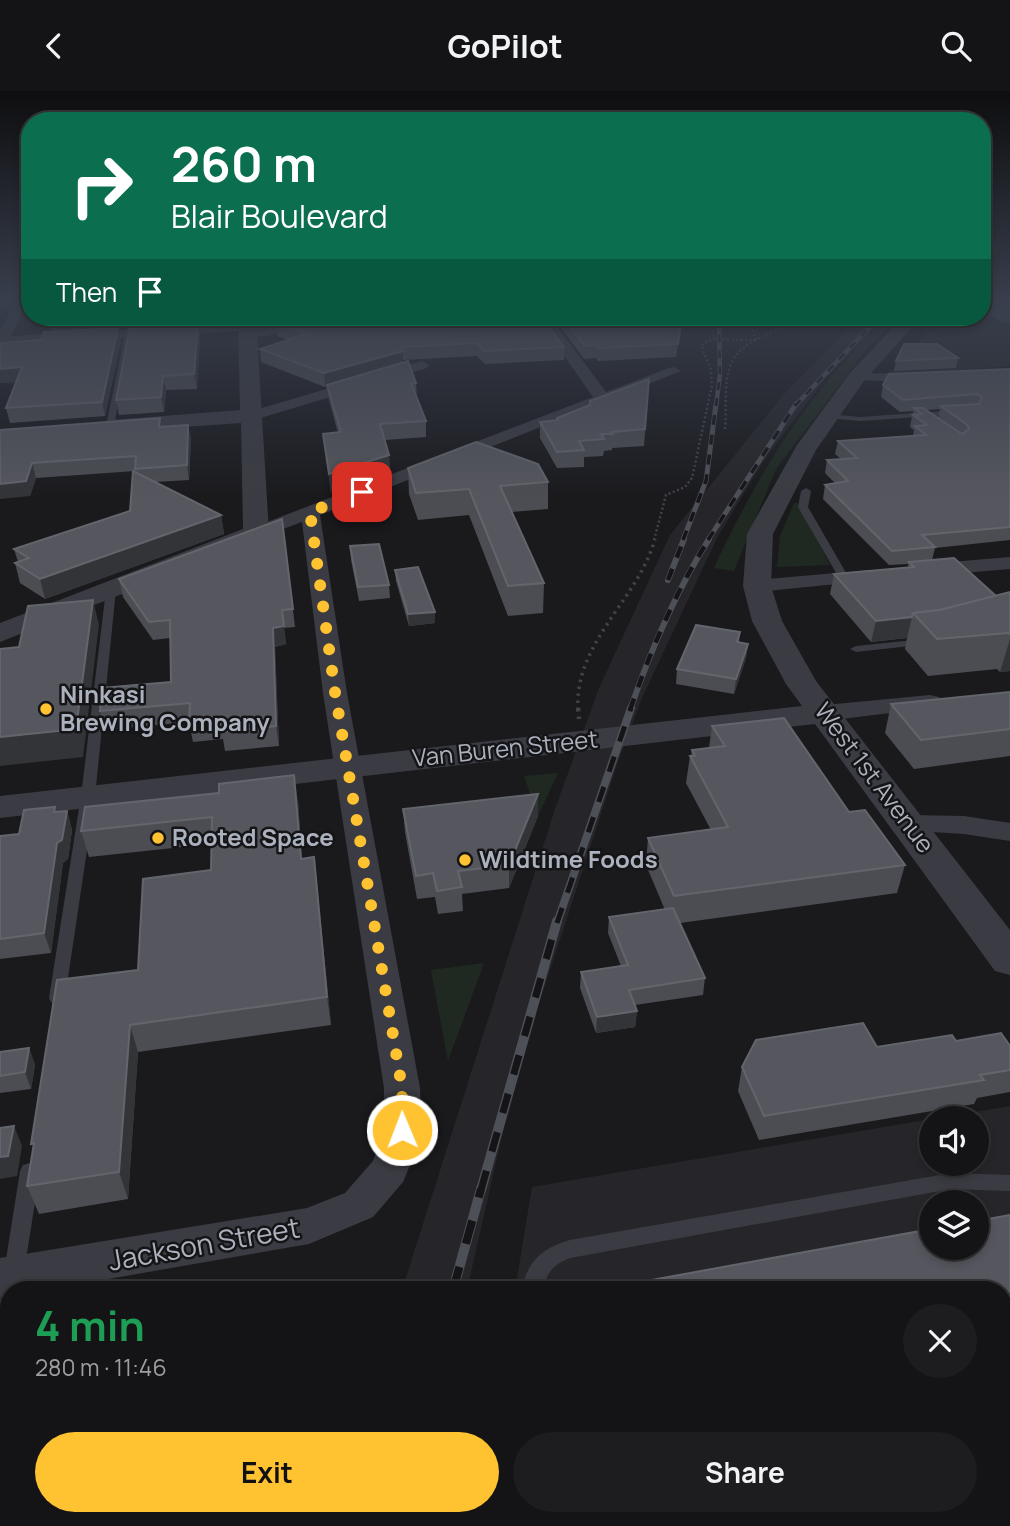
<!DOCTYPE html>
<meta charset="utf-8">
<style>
body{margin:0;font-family:Manrope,sans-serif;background:#1d1d1f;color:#f1f3f6;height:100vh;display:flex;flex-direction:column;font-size:26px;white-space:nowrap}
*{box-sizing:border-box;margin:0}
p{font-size:23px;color:#9d9ea1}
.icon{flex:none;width:38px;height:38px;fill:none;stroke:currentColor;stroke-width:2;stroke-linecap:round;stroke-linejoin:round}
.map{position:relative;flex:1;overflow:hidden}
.drawer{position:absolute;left:0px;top:1190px;width:1012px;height:245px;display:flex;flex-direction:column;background:#141416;border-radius:28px 28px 0 0;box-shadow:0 4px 10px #0003,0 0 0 2px #333335}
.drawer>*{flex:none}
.guide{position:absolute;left:21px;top:21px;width:970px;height:214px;border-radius:28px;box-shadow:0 4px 10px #0003,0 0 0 2px #333335;background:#0b6e4f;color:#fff;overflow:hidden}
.tools{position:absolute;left:919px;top:1015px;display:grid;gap:14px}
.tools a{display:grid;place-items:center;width:70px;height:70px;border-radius:50%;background:#141416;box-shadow:0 4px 10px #0003,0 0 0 2px #333335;font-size:35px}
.pin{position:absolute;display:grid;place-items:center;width:60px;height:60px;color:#fff;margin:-30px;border-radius:14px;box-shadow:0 4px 10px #0006}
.me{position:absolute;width:77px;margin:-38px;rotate:359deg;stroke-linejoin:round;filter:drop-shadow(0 0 5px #0008)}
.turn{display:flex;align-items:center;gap:24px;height:147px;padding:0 35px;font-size:32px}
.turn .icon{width:91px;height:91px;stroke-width:2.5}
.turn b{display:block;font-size:49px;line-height:60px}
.then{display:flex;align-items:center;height:66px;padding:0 35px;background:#0003;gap:14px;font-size:26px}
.round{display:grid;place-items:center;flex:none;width:74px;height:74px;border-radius:37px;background:#1d1d1f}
.overview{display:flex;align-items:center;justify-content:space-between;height:119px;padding:0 35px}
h1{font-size:42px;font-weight:700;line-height:52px;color:#1e9e55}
.primary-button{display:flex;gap:14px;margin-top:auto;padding:14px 35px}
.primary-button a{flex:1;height:80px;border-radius:42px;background:#ffc231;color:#111;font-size:28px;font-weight:700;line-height:80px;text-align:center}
.primary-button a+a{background:#1d1d1f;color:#f1f3f6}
header{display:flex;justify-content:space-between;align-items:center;height:91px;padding:0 35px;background:#141416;font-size:32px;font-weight:700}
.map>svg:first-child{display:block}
</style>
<header><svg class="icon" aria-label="back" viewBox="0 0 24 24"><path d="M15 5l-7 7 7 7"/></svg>GoPilot<svg class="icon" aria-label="search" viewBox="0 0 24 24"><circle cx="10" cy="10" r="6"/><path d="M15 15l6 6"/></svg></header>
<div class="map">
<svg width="1010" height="1435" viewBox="0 0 1010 1435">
<rect width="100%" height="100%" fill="#1a1a1d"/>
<g fill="#26262a" fill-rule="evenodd">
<path d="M982,207H1010V275L888,284L941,226H982Z"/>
<path d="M861,226H886L826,287L764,369L717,447L642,607L617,674L537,919L502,1045L467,1199H402L555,718L599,597L670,444L786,301Z"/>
<path d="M1010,1015V1435H539L537,1426H1003V1199H515L532,1096L931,1028V1073H976V1027H938ZM931,1111H976V1157H931Z"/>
<path d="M337,1426H415L413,1435H335Z"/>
</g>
<g fill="#1f2921">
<path d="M889,226H900L867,258L776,378L734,480L714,477C757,384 811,295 889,226Z"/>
<path d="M794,412H798L830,474L777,476L780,445Z"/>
<path d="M558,682L538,725L524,685Z"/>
<path d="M484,872L448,970L431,879Z"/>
</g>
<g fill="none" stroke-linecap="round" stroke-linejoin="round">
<g stroke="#41434a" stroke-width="2.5" stroke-dasharray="2 2.5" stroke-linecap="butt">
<path d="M711,226L714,248"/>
<path d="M748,226L756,249"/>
<path d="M725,338C727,317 723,293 731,273C742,244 794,235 820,226"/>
<path d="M654,449L666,404L685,396L692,387L712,294L711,279L701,254L714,248L756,249"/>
</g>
<path stroke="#41434a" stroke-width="3.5" stroke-dasharray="2.5 4.5" stroke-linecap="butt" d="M578,619C574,551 638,509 655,448"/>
<path stroke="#41434a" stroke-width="4.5" stroke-dasharray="3.5 5" stroke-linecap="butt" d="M578,617L579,628"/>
<g fill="#3b3c43" fill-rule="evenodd">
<path d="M128,241L131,243L114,335L110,337L106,335L125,243Z"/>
<path d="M959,319L963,321L962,323L860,330L827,327L823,325L827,323L860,326Z"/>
<path d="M806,397L811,400L808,416L849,487L848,489L844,490L839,487L798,416L801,400Z"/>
<path d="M111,496L116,499L95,705L65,907L63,911L57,913L51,911L49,907L81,705L106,499Z"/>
<path d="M924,548L928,549V553L856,561L850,558L856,555Z"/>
<path d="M30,1072L37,1074L40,1080L24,1181L21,1188L14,1191L7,1188L4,1181L20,1080L23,1074Z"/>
<path d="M951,1082L1010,1084V1100L951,1098L570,1167C554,1173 546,1182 543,1199H521C528,1170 542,1157 570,1149Z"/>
<path d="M9,1211V1291L0,1296V1217L1,1214Z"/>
</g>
<g fill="#3b3c43" fill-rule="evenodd">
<path d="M17,207H29L11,245L247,232L253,237L306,226H326C312,237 261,249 242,245L241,240L0,254V240Z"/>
<path d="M537,226H550L606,301L669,277L674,276L681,280L320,424L347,602L420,997L422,1039L408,1079L403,1091L373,1126L309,1153L45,1199H9V1205L0,1207V1167L307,1117L345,1102L373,1070L384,1039V997L323,602L302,431L256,448L246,442L249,438L593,306Z"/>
<path d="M422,270L429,274L427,277L257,328H245L243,325L245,322Z"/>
<path d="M857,282L923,283L930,287L923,291L852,289V283Z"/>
<path d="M1010,466V478L927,485L917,479L927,473Z"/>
<path d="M870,479L880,485L877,489L757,501L746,495L757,489Z"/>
<path d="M930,604L939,606L942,611L939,616L825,630L816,627L812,622L816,617L825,614Z"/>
<path d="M909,724L964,725L1010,732V750L964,743L899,739L895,733L899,727Z"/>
<path d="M470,1426H520L521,1435H471Z"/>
</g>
<g fill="#3b3c43" fill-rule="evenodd">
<path d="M238,226H256L269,442L265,447L0,551V532L243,438L241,332L112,341L101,335L112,329L240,319Z"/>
<path d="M903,226H921L864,290L816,359L773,443L771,495L782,530L816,590L1010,839V884L995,880L815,633L0,727V705L802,615L786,593L752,530L743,495L747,443L797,354L850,282Z"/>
</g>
<g stroke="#4e5058" stroke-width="4.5">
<g id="rail-far5">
<path d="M716,315L720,283L719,226"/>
<path d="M795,315L879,226"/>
</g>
</g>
<g stroke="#4e5058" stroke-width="5">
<g id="rail-far4">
<path d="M683,449L706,390L716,313"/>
<path d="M708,449L796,313"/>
</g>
</g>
<g stroke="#4e5058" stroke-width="6">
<g id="rail-far3">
<path d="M668,489L684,448"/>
<path d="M630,619C651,558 675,502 709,448"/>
</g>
</g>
<g stroke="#4e5058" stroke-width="8">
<path id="rail-far2" d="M557,832L631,617"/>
</g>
<g stroke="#4e5058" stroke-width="10">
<path id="rail-far1" d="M481,1099L557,830"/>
</g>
<g stroke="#4e5058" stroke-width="10">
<g id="rail">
<path d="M453,1199L481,1098"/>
<path d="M395,1435L397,1426"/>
</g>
</g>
<use href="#rail-far5" stroke="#151518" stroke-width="2.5" stroke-dasharray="8" stroke-linecap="butt"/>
<use href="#rail-far4" stroke="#151518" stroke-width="3.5" stroke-dasharray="10" stroke-linecap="butt"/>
<use href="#rail-far3" stroke="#151518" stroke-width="4.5" stroke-dasharray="12" stroke-linecap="butt"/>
<use href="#rail-far2" stroke="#151518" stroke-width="5" stroke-dasharray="16" stroke-linecap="butt"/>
<use href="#rail-far1" stroke="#151518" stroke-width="7" stroke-dasharray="20" stroke-linecap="butt"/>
<use href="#rail" stroke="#151518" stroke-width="8" stroke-dasharray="24" stroke-linecap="butt"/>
</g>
<g fill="#4b4d52" fill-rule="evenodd">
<path d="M982,207H1010V231L1004,232L982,219Z"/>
<path d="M553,226H682L676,266L598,270L596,267L584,268Z"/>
<path d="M198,232L200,245L197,298L166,299L164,321L119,324L116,309Z"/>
<path d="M276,233L564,256V269L485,273L477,265L403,269V271L416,292L417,308L426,330V346L385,349L389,364L390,381L331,401L323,343L338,342L329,309L327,295L325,296L261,271L260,258L288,249L277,245Z"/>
<path d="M118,237L121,250L105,325L10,332L6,317L16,291L0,292V252L41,249Z"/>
<path d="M958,267L956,277L894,280L896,270Z"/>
<path d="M1010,278V449L935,457L932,469L996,505L1010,501V580L1000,581L997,578L928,585L905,558L907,547L871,551L830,503L834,483L908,476V473L889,474L823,408L825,394L835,392L825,382L827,369L841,368L835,363L838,350L913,345L914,339L910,336L913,320L900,321L881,306L883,294ZM940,318L938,327L926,319Z"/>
<path d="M649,288L644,355L612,357V359L604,360L603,365L584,366V376L557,377L540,347V331L557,329V327L589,315L590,310Z"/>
<path d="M188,334L191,348L189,389L155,391L221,424L224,443L45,508L20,492L15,472L18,471L14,458L130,420L135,381V380L36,387L30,405L0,339L161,336Z"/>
<path d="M408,377L548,391V418L511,421L544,492L543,522L508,525L469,424L418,429L409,403Z"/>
<path d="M282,428L295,536L284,537L286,553L275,556L279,655L225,660L223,648L193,651L189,631L104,639L100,620L171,591L170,547L153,549L123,506L119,488Z"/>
<path d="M350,455L389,494L390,507L359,510L351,469Z"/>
<path d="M395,479L435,521V532L409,535L396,490Z"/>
<path d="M740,541L739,552L748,553L746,567L734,603L676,593L677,578Z"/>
<path d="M1010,601V665L914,678L885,642L891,613Z"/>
<path d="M712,635L849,721L905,774L897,802L680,832L705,887L703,904L635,914L637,920L635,936L596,942L580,897L581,881L621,875L608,842L609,826L665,819L646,774L648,747L711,739L686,692L690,665H691L692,659L709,657Z"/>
<path d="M298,710L302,768L317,793L331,934L138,961L128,1108L39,1123L27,1095L138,879L211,779V753L89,766L81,740Z"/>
<path d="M403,718L538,725L509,797L462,803L463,820L438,823L435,806L417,808L405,741Z"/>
<path d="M67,720L72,739L68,768L63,772L51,862L0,868V745L19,743L57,721Z"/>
<path d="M956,950L1010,955V1001L977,1007L974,1013L759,1049L738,1000L742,976L877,956Z"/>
<path d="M29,957L35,974L31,998L0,1002V961Z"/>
<path d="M1010,1124V1397L1003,1399V1199Z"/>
<path d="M620,1426H877L837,1435H622Z"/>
</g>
<g fill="#333438">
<path d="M0,207H6L0,220Z"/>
<path d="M125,226H218V229L52,240L49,231Z"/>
<path d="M198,232L200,245L197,298L194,283Z"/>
<path d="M118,237L121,250L105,325L102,311Z"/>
<path d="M403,260V273L325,296L324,282Z"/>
<path d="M22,276L25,290L0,292V278Z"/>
<path d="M163,285L166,299L164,321L161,306Z"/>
<path d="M188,334L191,348L189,389L187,374Z"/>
<path d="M389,364L390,381L331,401L329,383Z"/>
<path d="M32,372L36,387L30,405L0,408V393Z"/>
<path d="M221,424L224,443L45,508L40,488Z"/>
<path d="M93,509L99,534L83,666L0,675V646Z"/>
<path d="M435,521V532L409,535L408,523Z"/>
<path d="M912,526L907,547L871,551L876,530Z"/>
<path d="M284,535L286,553L275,556L279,655L276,635L273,537Z"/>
<path d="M1010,548V580L1000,581Z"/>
<path d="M748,553L746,567L734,603L736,588Z"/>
<path d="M294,684L298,710L304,795L301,768Z"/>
<path d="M538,703V725L509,797V774Z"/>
<path d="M67,720L72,739L68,768L63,772L51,862L44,842L57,752Z"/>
<path d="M314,766L317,793L331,934L327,906Z"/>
<path d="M637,920L635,936L596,942L597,926Z"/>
<path d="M130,934L138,961L128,1108L119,1081Z"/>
<path d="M29,957L35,974L31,998L25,981Z"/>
<path d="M14,1035L22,1055L17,1085L0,1088V1066Z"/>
<rect x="224" y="1426" width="9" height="9"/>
</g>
<g fill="#56575e" stroke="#63656d" stroke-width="2">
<path d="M986,207H1010V218H1007Z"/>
<path d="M52,226H125L49,231Z"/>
<path d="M299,226H542L564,256L485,260L477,252L401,256L403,260L324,282L260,258L306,243L276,233Z"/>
<path d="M563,226H682L678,253L599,257L596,254L585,255Z"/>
<path d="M198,232L194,283L163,285L161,306L116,309L130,235Z"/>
<path d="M118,237L102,311L6,317L22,276L0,278V252L41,249L44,241Z"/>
<path d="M904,253H937L958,267L896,270Z"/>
<path d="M408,270L416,292H411L426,330L380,333L389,364L329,383L323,343L341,341L327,294Z"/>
<path d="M1010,278V436L922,444L935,456L892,460L825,394L848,390L827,369L857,367L838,350L926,344L915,335L927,334L913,324L922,323L914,317H923L962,343L969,338L967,334L941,315L979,313L982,306L976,303L903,309L883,294L889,283Z"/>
<path d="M649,288L645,338L612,341L613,343H601L604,348L579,350L584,359L557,361L540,331L558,329L557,327L590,314V310Z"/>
<path d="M160,327L159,336L188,334L187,374L135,378L136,365L32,372L26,390L0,393V339Z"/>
<path d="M476,351L538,373L548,391L500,395L544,492L508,495L469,398L416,402L408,377Z"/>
<path d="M133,380L221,424L40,488L15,472L29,467L14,458L130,420Z"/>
<path d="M282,428L293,518L282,519L284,535L273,537L276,635L222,641L221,629L189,632L190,612L100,620L102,597L171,591L170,529L149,531L119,488Z"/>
<path d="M379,453L389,494L358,496L350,455Z"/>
<path d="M954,467L996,505L940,519L913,522L912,526L876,530L834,483L914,476L909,471Z"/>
<path d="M418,476L435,521L408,523L395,479Z"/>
<path d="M1010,501V543L1008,542L937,548L913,522L940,519Z"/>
<path d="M93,509L76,638L0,646V558L19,556L28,515Z"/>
<path d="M696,534L740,541L737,551L748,553L736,588L677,578Z"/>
<path d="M1010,601V638L921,649L891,613Z"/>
<path d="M784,627L849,721L865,719L905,774L674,805L648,747L728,736L690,665H695L692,659L725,655L712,635Z"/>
<path d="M294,684L301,768L314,766L327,906L130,934L119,1081L27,1095L34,1052L31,1053L57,889L138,879L143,788L211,779L212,726L81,740L85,716L219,702V693Z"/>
<path d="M538,703L509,774L458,780L462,796L437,800L433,782L416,785L403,718Z"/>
<path d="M55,716L54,721L67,720L62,749L57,752L44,842L0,848V745L19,743L24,719Z"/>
<path d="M673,817L705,887L629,899L637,920L597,926L581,881L628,874L609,826Z"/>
<path d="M863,932L877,956L952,944L956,950L1001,942L1010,955V979L980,984L984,989L764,1025L742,976L756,949Z"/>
<path d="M29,957L25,981L0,985V961Z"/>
<path d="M14,1035L8,1065L0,1066V1037Z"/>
<path d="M1010,1124V1372L1003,1374V1199H597L931,1138V1157H976V1130Z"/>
<path d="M9,1364V1426H224V1435H0V1365Z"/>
<path d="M631,1426H761L721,1435H633Z"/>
</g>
<linearGradient id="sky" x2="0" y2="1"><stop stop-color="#0e0e10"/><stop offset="0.51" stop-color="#383e4c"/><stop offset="1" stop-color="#383e4c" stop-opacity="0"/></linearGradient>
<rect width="1010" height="408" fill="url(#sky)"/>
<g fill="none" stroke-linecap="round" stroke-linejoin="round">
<path stroke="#ffc231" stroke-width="12" stroke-dasharray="0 21.6" d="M362,401L310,421L335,601L402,997V1039"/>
</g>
<g fill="#ffc231" stroke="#151518" stroke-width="2.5">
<circle cx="46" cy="618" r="7"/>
<circle cx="158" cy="747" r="7"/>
<circle cx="465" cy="769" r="7"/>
</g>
<g text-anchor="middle" stroke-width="5" stroke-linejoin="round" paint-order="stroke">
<g font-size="24" font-weight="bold" fill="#acb1be" stroke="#151518" text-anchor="start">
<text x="60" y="612">Ninkasi<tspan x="60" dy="28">Brewing Company</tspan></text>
<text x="172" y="755">Rooted Space</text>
<text x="479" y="777">Wildtime Foods</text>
</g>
<g font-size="24" fill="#acb1be" stroke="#151518">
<text transform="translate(505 658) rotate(-6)" y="8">Van Buren Street</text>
<text transform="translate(874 687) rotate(53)" y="8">West 1st Avenue</text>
</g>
<g font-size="28" fill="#acb1be" stroke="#151518">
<text transform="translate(204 1153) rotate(-10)" y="10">Jackson Street</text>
</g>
</g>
</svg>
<div class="tools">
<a><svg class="icon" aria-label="sound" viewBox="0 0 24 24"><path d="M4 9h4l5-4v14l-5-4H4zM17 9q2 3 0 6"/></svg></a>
<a><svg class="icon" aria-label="layers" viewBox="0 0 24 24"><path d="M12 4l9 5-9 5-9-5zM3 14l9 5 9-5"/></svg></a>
</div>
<div class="pin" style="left:362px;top:401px;background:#d93025"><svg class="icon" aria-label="arrive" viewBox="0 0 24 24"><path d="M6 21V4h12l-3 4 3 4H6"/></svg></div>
<svg class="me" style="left:402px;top:1039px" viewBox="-20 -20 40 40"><circle r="17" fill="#ffc231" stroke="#fff" stroke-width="3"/><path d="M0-11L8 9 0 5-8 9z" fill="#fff"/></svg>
<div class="guide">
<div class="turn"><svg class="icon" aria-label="right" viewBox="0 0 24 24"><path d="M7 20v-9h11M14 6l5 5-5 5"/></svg><div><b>260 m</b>Blair Boulevard</div></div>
<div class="then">Then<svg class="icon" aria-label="arrive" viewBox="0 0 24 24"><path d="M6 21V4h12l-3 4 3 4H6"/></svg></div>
</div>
<section class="drawer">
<div class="overview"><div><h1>4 min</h1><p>280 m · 11:46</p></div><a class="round"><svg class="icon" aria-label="close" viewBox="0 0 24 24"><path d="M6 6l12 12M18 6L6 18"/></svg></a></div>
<div class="primary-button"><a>Exit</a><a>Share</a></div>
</section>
</div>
